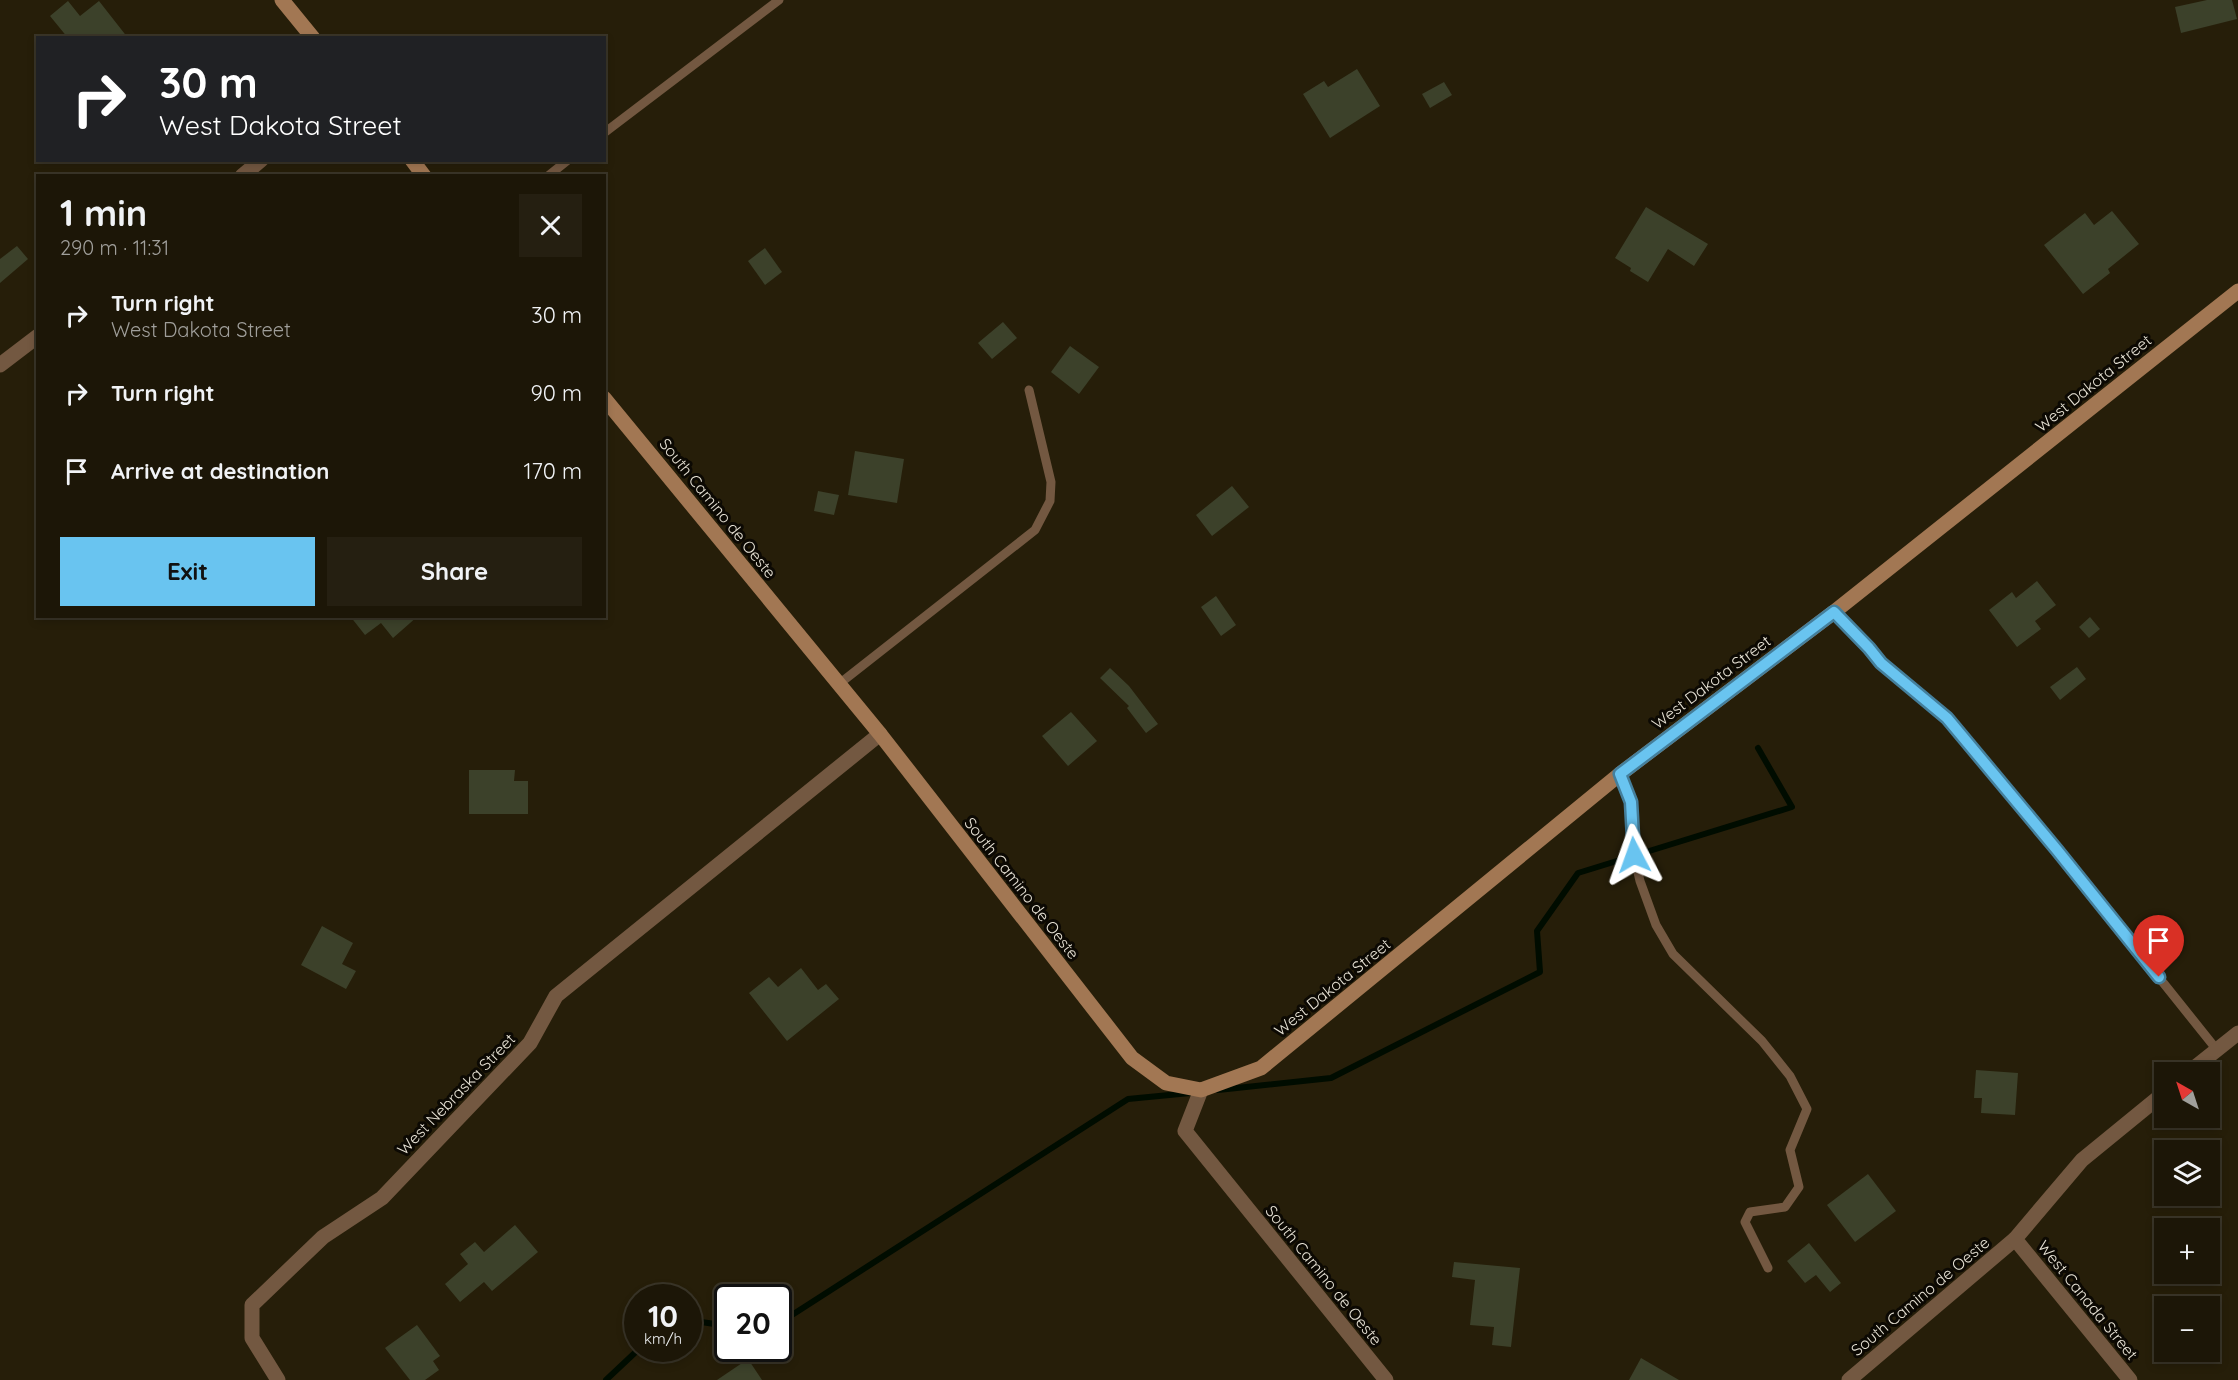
<!DOCTYPE html>
<meta charset="utf-8">
<style>
body{margin:0;font-family:Quicksand,sans-serif;background:#251f11;color:#f1f3f6;height:100vh;display:flex;flex-direction:column;font-size:22px;white-space:nowrap}
*{box-sizing:border-box;margin:0}
p{font-size:20px;color:#a09f9b}
.icon{flex:none;width:33px;height:33px;fill:none;stroke:currentColor;stroke-width:2;stroke-linecap:round;stroke-linejoin:round}
.map{position:relative;flex:1;overflow:hidden}
.sheet{position:absolute;left:36px;top:174px;width:570px;height:444px;display:flex;flex-direction:column;background:#1c1607;border-radius:0px;box-shadow:0 3px 9px #0003,0 0 0 2px #3a3528}
.sheet>*{flex:none}
.banner{position:absolute;left:36px;top:36px;width:570px;height:126px;border-radius:0px;box-shadow:0 3px 9px #0003,0 0 0 2px #3a3528;background:#202124;color:#fff;overflow:hidden}
.needle{width:39px;rotate:321deg}
.controls{position:absolute;left:2154px;top:1062px;display:grid;gap:12px}
.controls a{display:grid;place-items:center;width:66px;height:66px;border-radius:0px;background:#1c1607;box-shadow:0 3px 9px #0003,0 0 0 2px #3a3528;font-size:30px}
.speed{position:absolute;left:624px;top:1284px;display:flex;gap:12px;font-size:30px;font-weight:700;text-align:center}
.speed>*{display:grid;place-content:center;width:78px;height:78px;border-radius:50%;background:#1c1607;box-shadow:0 3px 9px #0003,0 0 0 2px #3a3528;line-height:1}
.speed small{font-size:15px;font-weight:400}
.speed .limit{border:3px solid #111;border-radius:9px;background:#fff;color:#111}
.pin{position:absolute;display:grid;place-items:center;width:51px;height:51px;color:#fff;margin:-62px -26px;border-radius:50% 50% 50% 0;rotate:-45deg;box-shadow:0 0 6px #0007}
.pin .icon{rotate:45deg}
.me{position:absolute;width:66px;margin:-33px;rotate:356deg;stroke-linejoin:round;filter:drop-shadow(0 0 4px #0008)}
.turn{display:flex;align-items:center;gap:21px;height:126px;padding:0 24px;font-size:27px}
.turn .icon{width:78px;height:78px;stroke-width:2.5}
.turn b{display:block;font-size:42px;line-height:51px}
.round{display:grid;place-items:center;flex:none;width:63px;height:63px;border-radius:0px;background:#251f11}
.summary{display:flex;align-items:center;justify-content:space-between;height:102px;padding:0 24px}
h1{font-size:36px;font-weight:700;line-height:45px}
.cta{display:flex;gap:12px;margin-top:auto;padding:12px 24px}
.cta a{flex:1;height:69px;border-radius:0px;background:#69c4f0;color:#111;font-size:24px;font-weight:700;line-height:69px;text-align:center}
.cta a+a{background:#251f11;color:#f1f3f6}
ul{padding:0;list-style:none}
li{display:flex;align-items:center;gap:18px;height:78px;padding:0 24px}
li div{flex:1}
li b{display:block;font-size:22px}
li em{font-style:normal}
.map>svg:first-child{display:block}
</style>
<div class="map">
<svg width="2238" height="1380" viewBox="0 0 2238 1380">
<rect width="100%" height="100%" fill="#261e09"/>
<g fill="none" stroke-linecap="round" stroke-linejoin="round">
<g stroke="#000c00" stroke-width="6">
<path d="M1218,1090L1331,1078L1540,972L1537,931L1578,873L1792,807L1758,748"/>
<path d="M688,1320L728,1326"/>
<path d="M778,1324L1128,1099L1190,1093"/>
<path d="M606,1380L640,1348"/>
</g>
</g>
<g fill="#3c412a">
<path d="M2207,0H2232L2237,19L2181,33L2175,7Z"/>
<path d="M68,1L80,16L99,1L128,38H68L50,16Z"/>
<path d="M1357,69L1380,106L1330,138L1303,94L1324,81L1328,87Z"/>
<path d="M1444,82L1452,95L1430,108L1422,94Z"/>
<path d="M1646,207L1708,244L1694,266L1668,249L1648,282L1630,271L1631,268L1615,258Z"/>
<path d="M2112,211L2139,244L2108,269L2110,273L2083,294L2044,245L2085,213L2094,225Z"/>
<path d="M17,246L28,259L0,283V259Z"/>
<path d="M765,248L782,272L765,285L748,261Z"/>
<path d="M1003,322L1017,338L992,359L978,343Z"/>
<path d="M1070,346L1099,367L1079,394L1051,372Z"/>
<path d="M855,451L904,459L897,503L848,495Z"/>
<path d="M1232,486L1249,507L1212,536L1196,515Z"/>
<path d="M818,491L839,495L834,515L814,511Z"/>
<path d="M2037,581L2056,605L2035,621L2041,629L2017,647L1989,610L2012,592L2016,598Z"/>
<path d="M1216,596L1236,625L1221,636L1201,607Z"/>
<path d="M350,616H418L393,638L381,623L365,635Z"/>
<path d="M2090,617L2100,629L2089,638L2079,627Z"/>
<path d="M2077,667L2086,679L2060,700L2050,687Z"/>
<path d="M1110,668L1129,686L1158,724L1146,733L1127,708L1129,706L1100,678Z"/>
<path d="M1071,712L1097,741L1068,766L1042,736Z"/>
<path d="M469,770H515L514,781H528V814H469Z"/>
<path d="M322,926L353,943L342,964L356,971L346,989L301,965Z"/>
<path d="M801,968L818,990L826,984L839,999L787,1041L749,993L769,977L778,987Z"/>
<path d="M1976,1070L2018,1073L2015,1115L1981,1113L1982,1098H1974Z"/>
<path d="M1868,1174L1896,1211L1855,1242L1827,1205Z"/>
<path d="M515,1225L538,1252L492,1291L484,1282L460,1302L445,1284L468,1264L460,1254L475,1242L484,1252Z"/>
<path d="M1809,1243L1841,1283L1830,1292L1816,1275L1805,1283L1787,1261Z"/>
<path d="M1454,1262L1520,1268L1511,1347L1492,1345L1494,1327L1470,1325L1475,1280L1452,1277Z"/>
<path d="M417,1325L440,1356L433,1361L439,1370L425,1380H410L385,1348Z"/>
<path d="M1641,1358L1679,1380H1629Z"/>
<path d="M748,1359L762,1380H717Z"/>
</g>
<g fill="none" stroke-linecap="round" stroke-linejoin="round">
<g stroke="#735841" stroke-width="9">
<path d="M604,133L779,0"/>
<path d="M548,176L568,160"/>
<path d="M1834,612L1870,648L1881,663L1947,718L2057,850L2217,1050"/>
<path d="M839,684L1035,530L1050,501L1051,482L1029,390"/>
<path d="M1620,774L1631,802L1634,855L1640,881L1656,925L1673,954L1762,1041L1790,1076L1807,1109L1790,1150L1799,1187L1785,1207L1750,1212L1745,1222L1768,1268"/>
</g>
<g stroke="#735841" stroke-width="15">
<path d="M242,176L261,160"/>
<path d="M0,365L38,336"/>
<path d="M2189,1072L2238,1033"/>
<path d="M1201,1090L1185,1131L1386,1380"/>
<path d="M278,1380L252,1338V1305L323,1237L382,1198L530,1043L556,996L880,734"/>
<path d="M1849,1380L2015,1239"/>
<path d="M2130,1380L2015,1239L2082,1160L2164,1093"/>
</g>
<g stroke="#a27753" stroke-width="15">
<path d="M282,0L313,38"/>
<path d="M412,160L424,176"/>
<path d="M604,398L880,734L1132,1058L1166,1083L1201,1090L1261,1068L1620,774L1834,612L2238,291"/>
</g>
</g>
<g fill="none" stroke-linecap="round" stroke-linejoin="round">
<g stroke="#447f9c" stroke-width="15">
<path id="route" d="M1634,855L1631,802L1620,774L1834,612L1869,648L1881,663L1947,718L2057,850L2159,977"/>
</g>
<use href="#route" stroke="#69c4f0" stroke-width="10"/>
</g>
<g text-anchor="middle" stroke-width="6" stroke-linejoin="round" paint-order="stroke">
<g font-size="16" fill="#e8e3d6" stroke="#0c0903">
<text transform="translate(2093 383) rotate(-39)" y="6">West Dakota Street</text>
<text transform="translate(718 508) rotate(51)" y="6">South Camino de Oeste</text>
<text transform="translate(1711 682) rotate(-37)" y="6">West Dakota Street</text>
<text transform="translate(1022 888) rotate(52)" y="6">South Camino de Oeste</text>
<text transform="translate(1332 987) rotate(-39)" y="6">West Dakota Street</text>
<text transform="translate(456 1094) rotate(-46)" y="6">West Nebraska Street</text>
<text transform="translate(1324 1275) rotate(51)" y="6">South Camino de Oeste</text>
<text transform="translate(1920 1296) rotate(-40)" y="6">South Camino de Oeste</text>
<text transform="translate(2088 1300) rotate(51)" y="6">West Canada Street</text>
</g>
</g>
</svg>
<div class="controls">
<a><svg class="needle" viewBox="-14 -14 28 28"><path d="M0-13l5 13h-10z" fill="#e53935"/><path d="M0 13l5-13h-10z" fill="#a09f9b"/></svg></a>
<a><svg class="icon" aria-label="layers" viewBox="0 0 24 24"><path d="M12 4l9 5-9 5-9-5zM3 14l9 5 9-5"/></svg></a>
<a>+</a>
<a>−</a>
</div>
<div class="speed"><div>10<small>km/h</small></div><div class="limit">20</div></div>
<div class="pin" style="left:2159px;top:977px;background:#d93025"><svg class="icon" aria-label="arrive" viewBox="0 0 24 24"><path d="M6 21V4h12l-3 4 3 4H6"/></svg></div>
<svg class="me" style="left:1634px;top:855px" viewBox="-20 -20 40 40"><path d="M0-17L14 15 0 8-14 15z" fill="#69c4f0" stroke="#fff" stroke-width="4"/></svg>
<div class="banner">
<div class="turn"><svg class="icon" aria-label="right" viewBox="0 0 24 24"><path d="M7 20v-9h11M14 6l5 5-5 5"/></svg><div><b>30 m</b>West Dakota Street</div></div>
</div>
<section class="sheet">
<div class="summary"><div><h1>1 min</h1><p>290 m · 11:31</p></div><a class="round"><svg class="icon" aria-label="close" viewBox="0 0 24 24"><path d="M6 6l12 12M18 6L6 18"/></svg></a></div>
<ul>
<li><svg class="icon" aria-label="right" viewBox="0 0 24 24"><path d="M7 20v-9h11M14 6l5 5-5 5"/></svg><div><b>Turn right</b><p>West Dakota Street</p></div><em>30 m</em></li>
<li><svg class="icon" aria-label="right" viewBox="0 0 24 24"><path d="M7 20v-9h11M14 6l5 5-5 5"/></svg><div><b>Turn right</b></div><em>90 m</em></li>
<li><svg class="icon" aria-label="arrive" viewBox="0 0 24 24"><path d="M6 21V4h12l-3 4 3 4H6"/></svg><div><b>Arrive at destination</b></div><em>170 m</em></li>
</ul>
<div class="cta"><a>Exit</a><a>Share</a></div>
</section>
</div>
